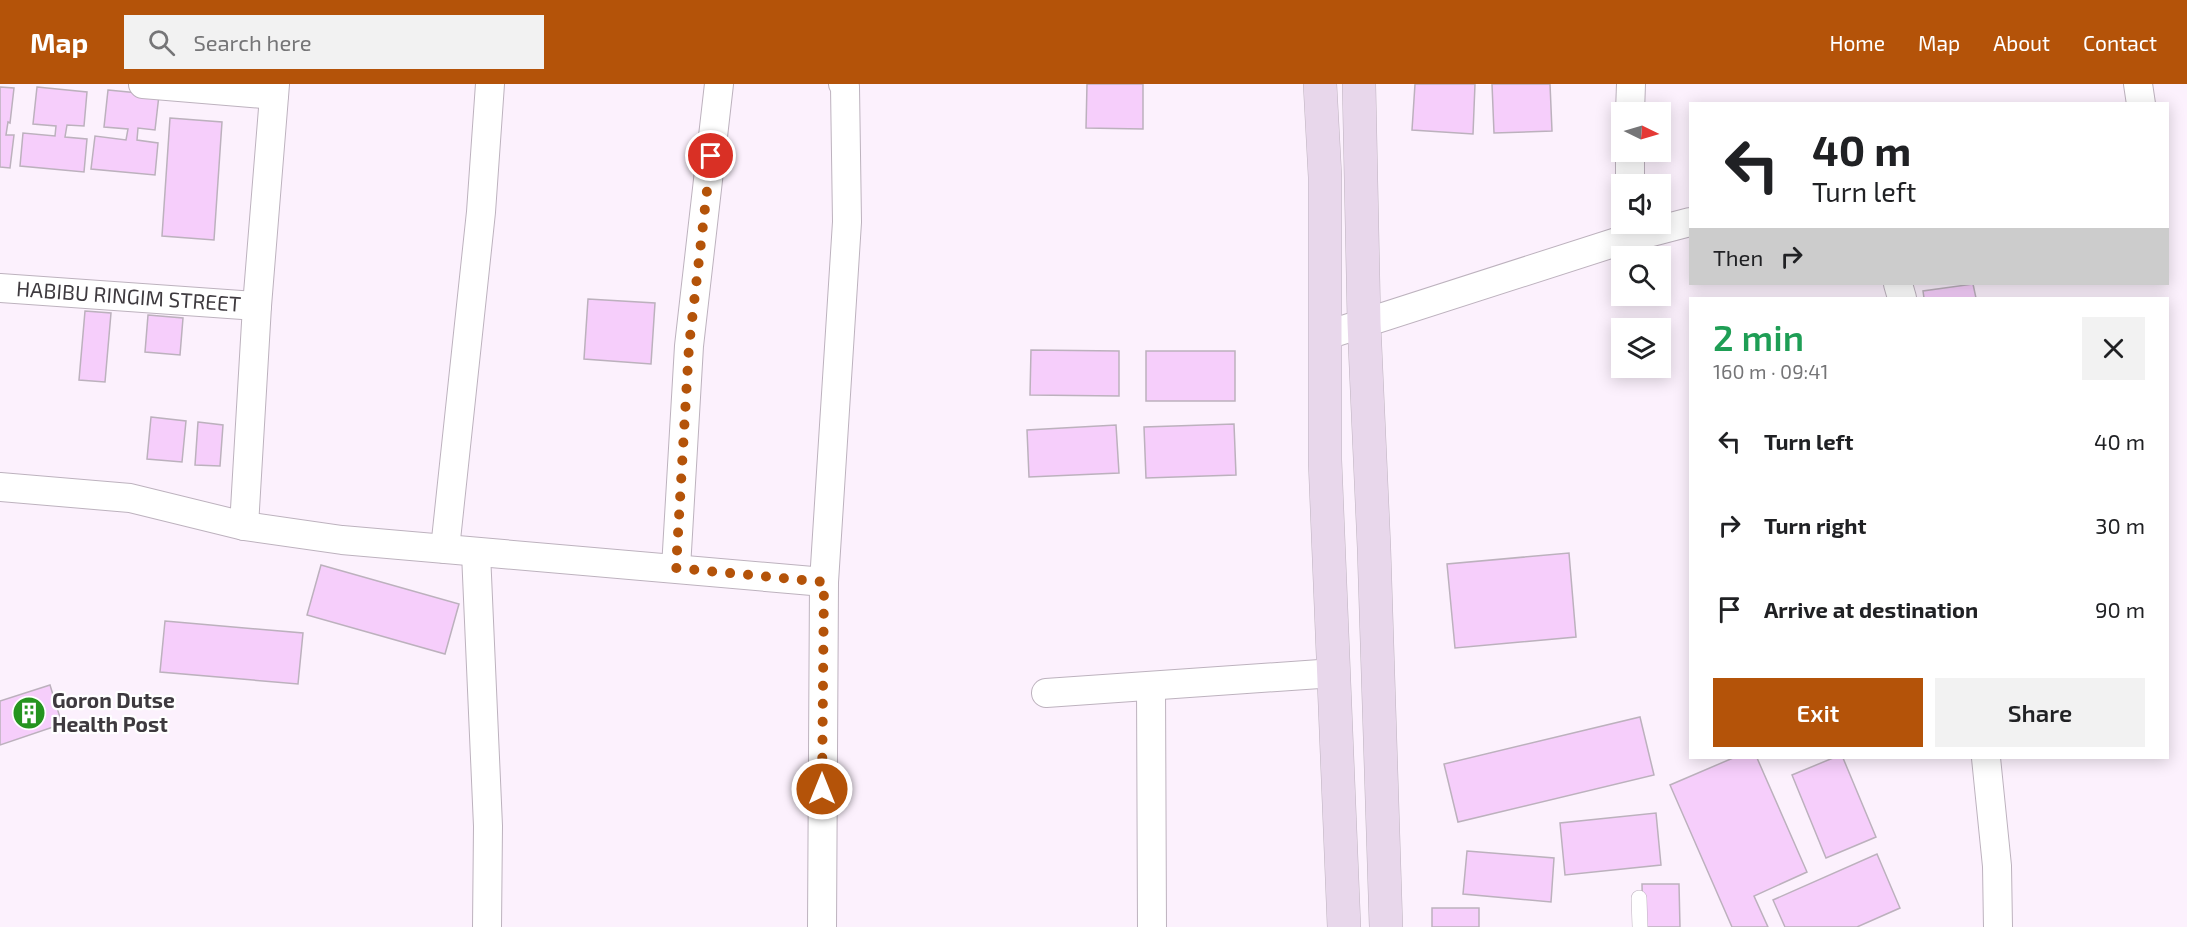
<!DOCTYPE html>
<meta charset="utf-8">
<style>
body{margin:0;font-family:"Exo 2",sans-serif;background:#f2f2f2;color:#202124;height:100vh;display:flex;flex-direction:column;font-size:22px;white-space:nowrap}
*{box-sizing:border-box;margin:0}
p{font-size:20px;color:#757577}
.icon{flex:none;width:33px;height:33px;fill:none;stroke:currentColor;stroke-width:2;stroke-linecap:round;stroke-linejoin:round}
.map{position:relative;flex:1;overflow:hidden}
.details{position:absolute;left:1689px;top:213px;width:480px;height:462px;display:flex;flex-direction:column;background:#fff;border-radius:0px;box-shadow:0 3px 15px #0003}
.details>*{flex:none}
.hud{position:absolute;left:1689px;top:18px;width:480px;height:183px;border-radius:0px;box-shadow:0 3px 15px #0003;background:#fff;color:#202124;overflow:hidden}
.needle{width:39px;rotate:95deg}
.buttons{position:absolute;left:1611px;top:18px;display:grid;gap:12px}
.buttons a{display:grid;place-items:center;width:60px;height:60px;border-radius:0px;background:#fff;box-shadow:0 3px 15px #0003;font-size:30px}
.pin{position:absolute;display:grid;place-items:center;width:51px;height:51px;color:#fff;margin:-26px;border:3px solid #fff;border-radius:50%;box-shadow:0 2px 6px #0007}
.me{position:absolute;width:66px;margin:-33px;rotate:0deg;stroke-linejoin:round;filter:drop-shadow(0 0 4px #0008)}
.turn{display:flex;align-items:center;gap:21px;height:126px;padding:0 24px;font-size:27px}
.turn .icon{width:78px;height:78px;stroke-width:2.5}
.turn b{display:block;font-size:42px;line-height:51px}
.then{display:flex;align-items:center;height:57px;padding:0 24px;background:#0003;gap:12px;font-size:22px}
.round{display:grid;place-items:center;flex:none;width:63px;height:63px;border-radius:0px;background:#f2f2f2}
.summary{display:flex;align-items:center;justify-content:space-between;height:102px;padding:0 24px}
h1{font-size:36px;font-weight:600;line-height:45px;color:#1e9e55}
.cta{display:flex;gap:12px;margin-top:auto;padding:12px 24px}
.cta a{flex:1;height:69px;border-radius:0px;background:#b45309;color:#fff;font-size:24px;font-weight:600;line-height:69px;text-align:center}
.cta a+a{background:#f2f2f2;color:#202124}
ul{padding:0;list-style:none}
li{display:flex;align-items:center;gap:18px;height:84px;padding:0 24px}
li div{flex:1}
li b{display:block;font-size:22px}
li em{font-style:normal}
header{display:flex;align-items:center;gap:36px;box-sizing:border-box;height:84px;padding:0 30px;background:#b45309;color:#fff}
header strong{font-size:28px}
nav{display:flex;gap:33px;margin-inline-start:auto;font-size:21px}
.search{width:420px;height:54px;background:#f2f2f2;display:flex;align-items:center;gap:15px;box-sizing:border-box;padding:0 21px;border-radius:0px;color:#757577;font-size:22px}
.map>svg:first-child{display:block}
</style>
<header>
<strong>Map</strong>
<div class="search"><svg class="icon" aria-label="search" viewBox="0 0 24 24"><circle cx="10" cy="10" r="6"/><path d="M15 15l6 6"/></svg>Search here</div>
<nav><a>Home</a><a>Map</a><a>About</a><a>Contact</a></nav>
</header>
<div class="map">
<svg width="2187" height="843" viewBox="0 0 2187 843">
<rect width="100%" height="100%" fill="#fcf1fd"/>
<g fill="#f6cefb" stroke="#bcb1bd" stroke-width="1.5">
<path d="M1087,0H1143V45L1086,44Z"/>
<path d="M1415,0H1475L1473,50L1412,46Z"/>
<path d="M1492,0H1550L1552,47L1494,49Z"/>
<path d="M0,3L14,4L10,39L8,38L6,51H14L10,84L0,83Z"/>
<path d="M37,3L87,8L84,42L67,41L65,53L87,55L84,88L20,82L23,49L55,52L56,42L33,40Z"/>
<path d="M108,6L159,11L155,46L138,44L137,56L158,59L155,91L91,85L95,52L126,56L128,45L104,43Z"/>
<path d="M170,34L222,38L214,156L162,152Z"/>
<path d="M1973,200L1976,214H1924L1923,207Z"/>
<path d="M588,215L655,219L651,280L584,275Z"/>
<path d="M85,227L111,229L105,298L79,296Z"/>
<path d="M148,231L183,234L180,271L145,268Z"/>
<path d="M1031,266L1119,267V312L1030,311Z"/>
<rect x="1146" y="267" width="89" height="50"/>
<path d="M151,333L186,337L182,378L147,375Z"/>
<path d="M198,338L223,341L220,382L195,381Z"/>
<path d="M1234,340L1236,391L1146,394L1144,343Z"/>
<path d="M1116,341L1119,389L1029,393L1027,346Z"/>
<path d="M1569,469L1576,553L1455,564L1447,480Z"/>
<path d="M321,481L459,520L445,570L307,531Z"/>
<path d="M165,537L303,549L298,600L160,588Z"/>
<path d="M50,601L62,640L0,661V617Z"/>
<path d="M1640,633L1654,691L1458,738L1444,680Z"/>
<path d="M1733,674H1757L1807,788L1754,812L1768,843H1732L1670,701Z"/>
<path d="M1833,674H1843L1876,753L1826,774L1792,691Z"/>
<path d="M1656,729L1661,781L1565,791L1560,739Z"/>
<path d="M1467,767L1554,774L1551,818L1463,810Z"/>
<path d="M1877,770L1900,824L1857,843H1785L1773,816Z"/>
<path d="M1642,800H1679L1680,843H1643Z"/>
<rect x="1432" y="824" width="47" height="19"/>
</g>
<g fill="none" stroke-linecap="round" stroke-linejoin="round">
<g stroke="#bdb2be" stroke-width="16">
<path id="lane" d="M1639,814L1640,843"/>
</g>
<g stroke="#bdb2be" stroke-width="30">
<g id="street">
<path d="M143,0L274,11"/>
<path d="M2138,0L2141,20"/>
<path d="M1630,28L1631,0"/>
<path d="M1630,100V68"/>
<path d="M1898,200L1902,214"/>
<path id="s1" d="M0,204L257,222"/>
<path d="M1324,252L1629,154L1690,138"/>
<path d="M0,403L130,414L244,442L342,456L824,498"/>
<path d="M244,442L257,222L275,0"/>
<path d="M445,465L481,128L490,0"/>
<path d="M476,469L488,742L487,843"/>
<path d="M676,484L689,262L719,0"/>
<path d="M1151,602L1152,843"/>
<path d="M1046,609L1334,589"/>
<path d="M1986,674L1997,782L1998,843"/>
<path d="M822,843L824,498L847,138L845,3L843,0"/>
</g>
</g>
<g stroke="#bdb2be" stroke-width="34">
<g id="secondary">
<path d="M1320,0L1325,93V376L1344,843"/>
<path d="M1359,0L1364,239L1374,464L1386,843"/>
</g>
</g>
<use href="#lane" stroke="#fff" stroke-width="15"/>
<use href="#street" stroke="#fff" stroke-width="28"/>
<use href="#secondary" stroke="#e8d7eb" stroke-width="33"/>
</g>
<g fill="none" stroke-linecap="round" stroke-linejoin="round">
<path stroke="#b45309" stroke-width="10" stroke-dasharray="0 18" d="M711,72L689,262L676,484L824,498L822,705"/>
</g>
<defs>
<g id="building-disc" transform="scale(1.725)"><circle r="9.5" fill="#25941f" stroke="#fff"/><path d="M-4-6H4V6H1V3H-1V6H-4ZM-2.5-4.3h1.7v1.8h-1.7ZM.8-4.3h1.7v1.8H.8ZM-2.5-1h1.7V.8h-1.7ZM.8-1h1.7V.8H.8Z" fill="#fff"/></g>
</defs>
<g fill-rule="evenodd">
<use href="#building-disc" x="29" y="629"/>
</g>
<g text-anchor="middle" stroke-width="4.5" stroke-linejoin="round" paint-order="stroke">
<g font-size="21" fill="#3e3a3f" stroke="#fff">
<text dy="7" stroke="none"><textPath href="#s1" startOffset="129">HABIBU RINGIM STREET</textPath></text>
</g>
<g font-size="21" font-weight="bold" fill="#3e3a3f" stroke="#fff" text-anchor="start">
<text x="52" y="624">Goron Dutse<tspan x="52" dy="24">Health Post</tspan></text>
</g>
</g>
</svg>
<div class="buttons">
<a><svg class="needle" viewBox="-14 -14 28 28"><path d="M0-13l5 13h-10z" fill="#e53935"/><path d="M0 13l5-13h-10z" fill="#757577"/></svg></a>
<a><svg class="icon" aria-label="sound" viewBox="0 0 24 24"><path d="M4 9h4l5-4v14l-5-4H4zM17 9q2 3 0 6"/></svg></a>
<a><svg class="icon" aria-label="search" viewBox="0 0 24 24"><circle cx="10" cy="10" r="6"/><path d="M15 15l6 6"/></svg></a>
<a><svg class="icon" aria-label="layers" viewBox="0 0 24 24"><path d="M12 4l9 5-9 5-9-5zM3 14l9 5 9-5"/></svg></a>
</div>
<div class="pin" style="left:711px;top:72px;background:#d93025"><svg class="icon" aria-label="arrive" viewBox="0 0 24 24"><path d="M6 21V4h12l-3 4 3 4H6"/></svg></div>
<svg class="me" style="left:822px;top:705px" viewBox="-20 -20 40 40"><circle r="17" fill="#b45309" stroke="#fff" stroke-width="3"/><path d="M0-11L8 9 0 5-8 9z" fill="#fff"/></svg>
<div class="hud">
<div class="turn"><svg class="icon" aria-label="left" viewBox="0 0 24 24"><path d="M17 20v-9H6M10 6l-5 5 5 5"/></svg><div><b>40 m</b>Turn left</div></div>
<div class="then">Then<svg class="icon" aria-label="right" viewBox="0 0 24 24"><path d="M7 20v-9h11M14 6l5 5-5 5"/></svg></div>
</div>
<section class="details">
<div class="summary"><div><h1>2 min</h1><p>160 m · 09:41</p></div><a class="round"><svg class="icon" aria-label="close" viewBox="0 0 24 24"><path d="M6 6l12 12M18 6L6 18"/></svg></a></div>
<ul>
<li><svg class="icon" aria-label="left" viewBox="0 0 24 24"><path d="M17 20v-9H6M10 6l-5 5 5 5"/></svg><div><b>Turn left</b></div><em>40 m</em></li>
<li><svg class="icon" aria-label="right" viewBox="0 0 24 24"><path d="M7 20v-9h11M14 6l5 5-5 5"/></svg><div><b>Turn right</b></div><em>30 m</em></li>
<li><svg class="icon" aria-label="arrive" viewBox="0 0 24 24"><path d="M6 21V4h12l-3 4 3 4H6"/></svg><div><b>Arrive at destination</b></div><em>90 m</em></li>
</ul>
<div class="cta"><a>Exit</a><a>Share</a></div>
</section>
</div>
